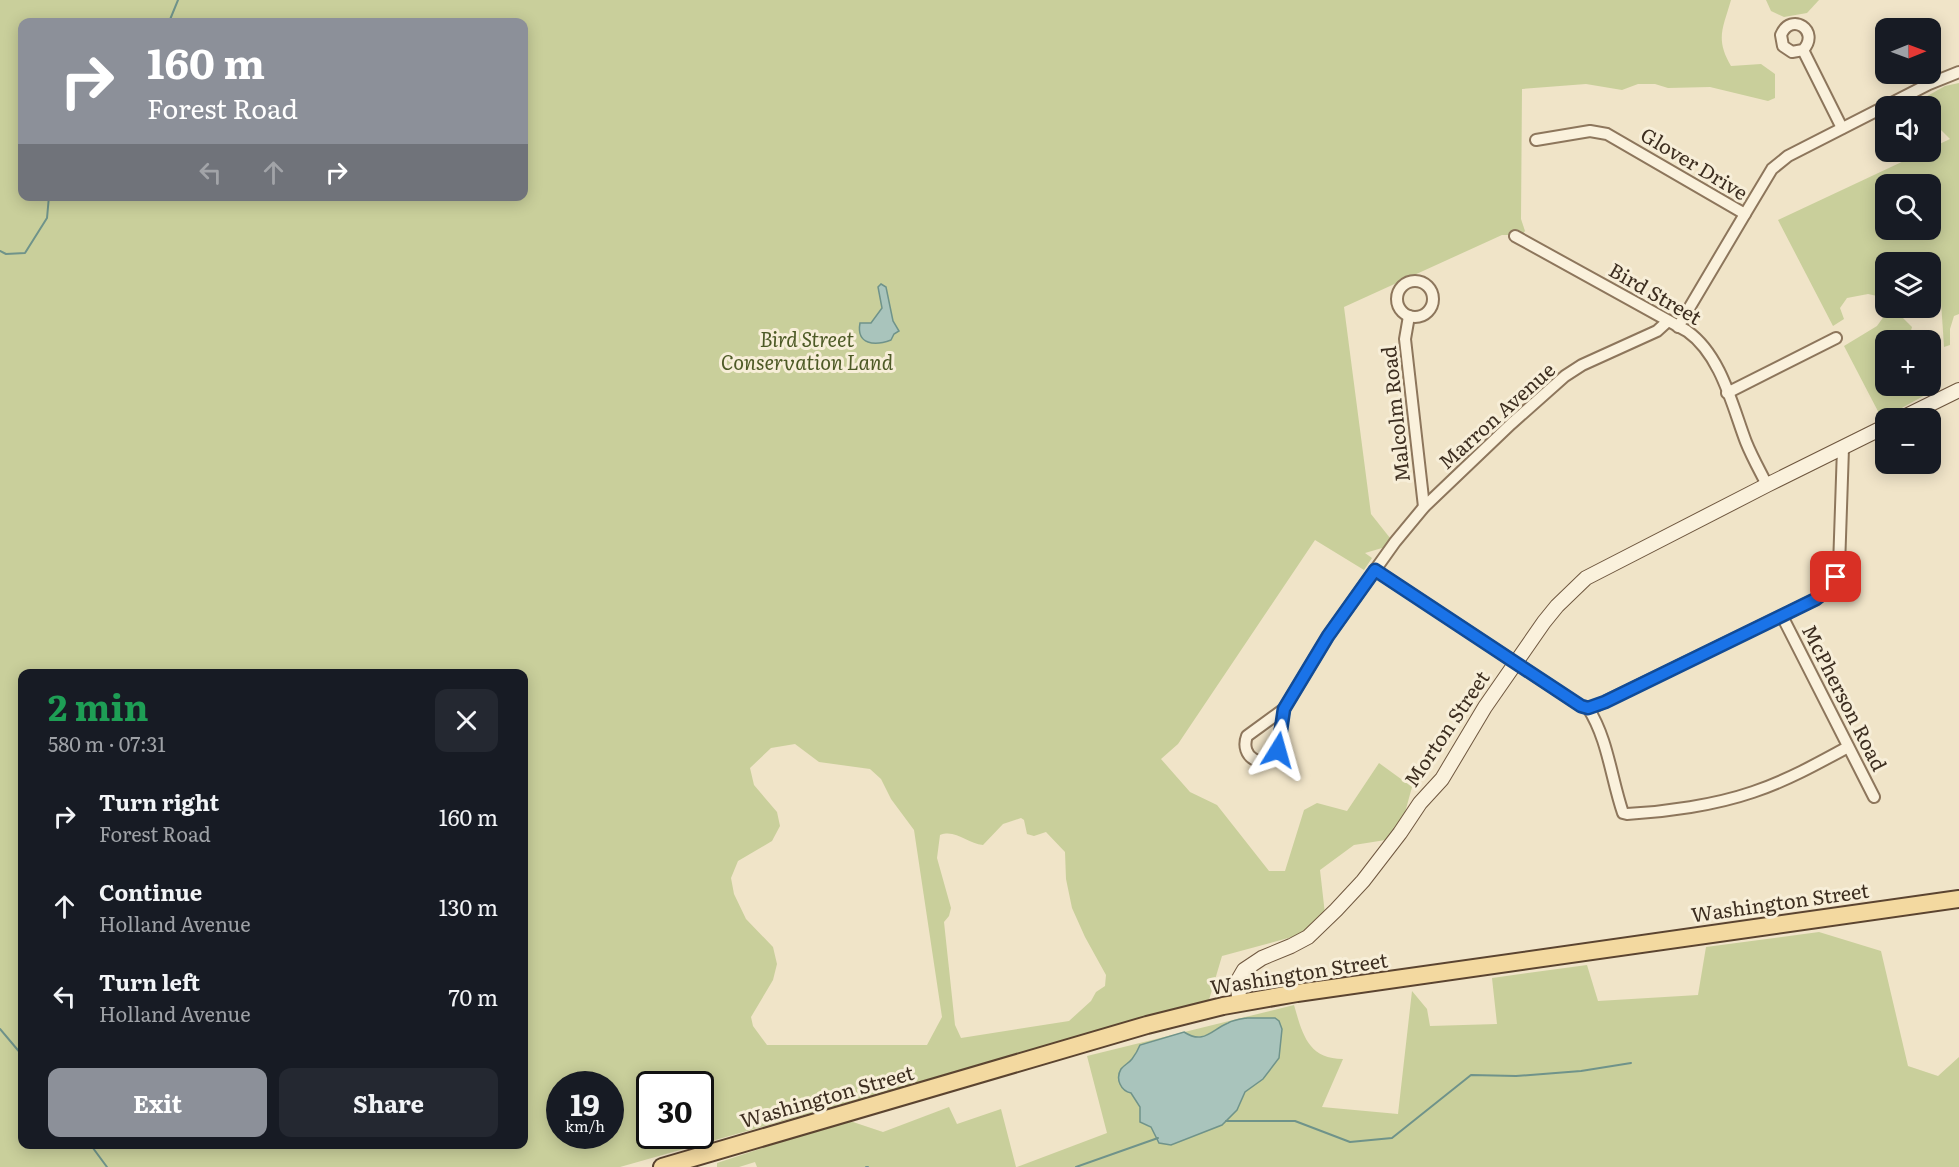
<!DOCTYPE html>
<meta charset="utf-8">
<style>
body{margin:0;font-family:Literata,serif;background:#242831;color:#f1f3f6;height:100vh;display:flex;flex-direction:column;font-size:22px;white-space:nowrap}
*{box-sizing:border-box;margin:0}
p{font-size:20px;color:#9ea1a6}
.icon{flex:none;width:33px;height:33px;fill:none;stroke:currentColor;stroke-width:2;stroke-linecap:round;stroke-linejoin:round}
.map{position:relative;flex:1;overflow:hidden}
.details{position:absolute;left:18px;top:669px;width:510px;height:480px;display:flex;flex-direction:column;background:#171b24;border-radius:12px;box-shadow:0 3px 15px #0003}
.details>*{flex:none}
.guide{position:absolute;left:18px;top:18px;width:510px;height:183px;border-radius:12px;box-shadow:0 3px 15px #0003;background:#8c9099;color:#fff;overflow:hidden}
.needle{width:39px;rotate:89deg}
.tools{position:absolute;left:1875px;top:18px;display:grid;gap:12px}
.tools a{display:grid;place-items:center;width:66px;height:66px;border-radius:12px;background:#171b24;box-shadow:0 3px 15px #0003;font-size:30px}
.speed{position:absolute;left:546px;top:1071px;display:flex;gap:12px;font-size:30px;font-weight:700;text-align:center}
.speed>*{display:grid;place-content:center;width:78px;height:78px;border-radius:50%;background:#171b24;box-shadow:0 3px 15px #0003;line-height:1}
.speed small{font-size:15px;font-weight:400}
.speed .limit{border:3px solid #111;border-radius:9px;background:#fff;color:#111}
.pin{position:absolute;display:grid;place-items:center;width:51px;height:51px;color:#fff;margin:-26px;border-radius:12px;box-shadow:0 3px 9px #0006}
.me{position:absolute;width:66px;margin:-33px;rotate:8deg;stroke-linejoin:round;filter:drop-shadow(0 0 4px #0008)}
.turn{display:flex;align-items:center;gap:21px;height:126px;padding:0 30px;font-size:27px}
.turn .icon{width:78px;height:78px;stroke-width:2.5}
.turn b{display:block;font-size:42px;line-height:51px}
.lanes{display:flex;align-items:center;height:57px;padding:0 30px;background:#0003;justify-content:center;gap:30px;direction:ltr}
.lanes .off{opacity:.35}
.round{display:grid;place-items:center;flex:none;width:63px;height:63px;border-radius:12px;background:#242831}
.summary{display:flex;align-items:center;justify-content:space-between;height:102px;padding:0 30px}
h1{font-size:36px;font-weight:700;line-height:45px;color:#1e9e55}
.cta{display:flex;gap:12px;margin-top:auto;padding:12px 30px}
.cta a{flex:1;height:69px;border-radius:12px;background:#8c9099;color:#fff;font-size:24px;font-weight:700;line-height:69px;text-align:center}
.cta a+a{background:#242831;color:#f1f3f6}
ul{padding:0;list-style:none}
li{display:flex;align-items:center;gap:18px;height:90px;padding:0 30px}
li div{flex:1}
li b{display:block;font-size:22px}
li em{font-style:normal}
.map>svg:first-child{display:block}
</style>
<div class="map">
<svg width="1959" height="1167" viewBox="0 0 1959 1167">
<rect width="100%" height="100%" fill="#f0e4c8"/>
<g fill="#c9cf9b" fill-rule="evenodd">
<path d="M0,0H1731C1723,28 1715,39 1731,66L1761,64L1775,74V98L1768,101L1710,87L1668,88L1655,84H1638L1622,90L1586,84L1522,89L1521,219L1525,231L1516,244L1509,235H1502L1344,307L1371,514L1390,538L1389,546L1365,553L1372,558L1364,570L1315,540L1178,744L1161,759L1190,792L1217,805L1269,871H1285L1304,810L1317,803L1347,811L1379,763L1412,787L1398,838L1354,845L1320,870L1325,914L1303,934L1222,956L1209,1000L620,1167H0ZM22,22H524V196H22ZM22,674H524V1144H22ZM795,744L819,762L870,769L881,779L891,799L914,830L942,1017L927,1045H767L753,1026L751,1017L773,980L777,964L773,947L746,919L734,894L731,878L738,861L772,841L780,826L777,812L754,785L750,768L771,748ZM1021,818L1024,820L1027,834L1034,836L1046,832L1065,852L1066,879L1072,908L1085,937L1106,975L1105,986L1096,992L1091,1001L1069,1021L961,1038L955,1025L944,922L949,916L951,908L937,858L940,835C956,829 968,844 983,845L1003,824ZM560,1084H610V1136H560ZM650,1084H700V1136H650Z"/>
<path d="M1766,0H1819L1807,13L1784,17L1771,11Z"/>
<path d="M1959,83V314L1954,316L1950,329V345L1944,347L1941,301L1931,294L1930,262H1886V308H1900V315L1912,327L1910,334C1865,328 1886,358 1886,386H1921L1927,394L1882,419L1844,346L1877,326L1887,312L1882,297L1868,294L1847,298L1840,308L1844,319L1833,326L1778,220L1923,152H1930L1931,148L1950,139L1931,120L1930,106H1917L1913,104L1945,86ZM1930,184V230H1886V184Z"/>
<path d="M1819,932L1881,951L1908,1066L1938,1076L1959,1057V1167H1017L1107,1133L1087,1056L1294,1005C1302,1032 1307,1059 1343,1059L1322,1107L1398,1114L1412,991L1427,1009L1430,1026L1497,1024L1492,978L1587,965L1598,1001L1698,995L1706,947ZM1228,1022L1263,1079L1245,1092L1237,1110L1222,1125L1171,1145L1159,1143L1151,1127L1141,1122L1140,1107L1131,1093L1122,1067L1131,1061L1140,1046L1184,1032C1201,1043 1214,1032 1228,1022Z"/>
<path d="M949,1107L957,1124L1001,1109L1016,1167H757L755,1162L739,1167H717V1163L847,1120L883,1132Z"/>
</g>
<g fill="#a9c4bc" stroke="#6f938a" stroke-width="1.5">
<path d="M881,284L886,287L893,321L899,331L894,334L891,340C875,346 856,345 860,323H871L882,308L878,287Z"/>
<path d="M1247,1018H1275L1279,1021L1282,1029L1279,1058L1263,1079L1245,1092L1237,1110L1222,1125L1171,1145L1159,1143L1151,1127L1140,1122V1107L1131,1093C1121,1091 1115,1079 1121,1069C1124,1065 1129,1063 1132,1059C1135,1055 1138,1050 1140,1045L1184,1032C1204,1045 1211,1030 1228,1023C1233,1020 1241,1019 1247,1018Z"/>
</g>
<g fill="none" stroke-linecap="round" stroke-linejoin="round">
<g stroke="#6f938a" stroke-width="2">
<path d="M169,22L178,0"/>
<path d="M0,251L6,254L25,253L47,218L49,196"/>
<path d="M0,1029L22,1055"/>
<path d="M1226,1121H1295L1350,1142L1392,1138L1471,1075L1516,1076L1581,1071L1631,1063"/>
<path d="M90,1144L107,1167"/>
<path d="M866,1167H868"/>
<path d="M1076,1167L1158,1138"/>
</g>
<g stroke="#8d765c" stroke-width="14">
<g id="street">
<path d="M1803,50L1792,52L1783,46L1781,35C1791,11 1821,31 1803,50L1842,128"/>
<path d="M1536,140L1590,131L1607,134L1745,214L1678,327"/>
<path d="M1745,214L1772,169L1788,156L1929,84L1959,72"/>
<path d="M1515,236L1687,331C1721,355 1732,405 1746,442C1752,457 1760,471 1767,485"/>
<circle cx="1415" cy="299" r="18"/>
<path d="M1409,316L1405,339L1424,507"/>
<path d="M1727,393L1836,338"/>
<path d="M1375,570L1581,706L1588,708L1594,707L1816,599C1829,590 1835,581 1839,567L1843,448"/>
<path d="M1782,616L1874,797"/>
<path d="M1588,708C1608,739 1611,778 1623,813L1627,814C1666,812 1715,805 1753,792C1786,781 1817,764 1848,747"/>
<path d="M1284,709L1247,736C1239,757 1263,771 1277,753L1284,709L1328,636L1395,542L1424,507L1511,424L1565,376L1582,365L1657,331L1668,321"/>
</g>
</g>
<g stroke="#6f573f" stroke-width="16">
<g id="secondary">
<path d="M1902,418L1959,390"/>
<path d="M1240,1003L1237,982L1244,970L1262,958L1291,946L1308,937L1336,910L1363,881L1400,833L1420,803L1442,779L1485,707L1544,622L1557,606L1586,578L1767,485L1886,426"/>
</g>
</g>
<g stroke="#5b4430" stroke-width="20">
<path id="primary" d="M662,1167L1147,1025L1223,1006L1297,993L1959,899"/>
</g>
<use href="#street" stroke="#faf1dc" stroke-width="10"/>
<use href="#secondary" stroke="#faf1dc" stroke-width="14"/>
<use href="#primary" stroke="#f3d9a0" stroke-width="16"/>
</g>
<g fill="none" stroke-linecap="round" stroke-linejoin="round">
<g stroke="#114b97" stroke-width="15">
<path id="route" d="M1278,750L1284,709L1328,636L1375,570L1581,706L1588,708L1605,702L1816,599L1831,587L1836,577"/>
</g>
<use href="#route" stroke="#1a73e8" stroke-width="10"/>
</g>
<g text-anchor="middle" stroke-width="6" stroke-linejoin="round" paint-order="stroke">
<g font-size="20" fill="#3d2e20" stroke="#f7eed8">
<text transform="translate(1694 164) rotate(31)" y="7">Glover Drive</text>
<text transform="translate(1655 294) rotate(30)" y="7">Bird Street</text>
<text transform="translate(1396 414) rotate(-96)" y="7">Malcolm Road</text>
<text transform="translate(1497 416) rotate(-42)" y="7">Marron Avenue</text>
<text transform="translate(1844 698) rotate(63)" y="7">McPherson Road</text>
<text transform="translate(1447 729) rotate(-56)" y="7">Morton Street</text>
<text transform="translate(1780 903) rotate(-8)" y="7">Washington Street</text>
<text transform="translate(1299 974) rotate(-9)" y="7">Washington Street</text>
<text transform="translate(827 1097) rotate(-16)" y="7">Washington Street</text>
</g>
<g font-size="20" font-style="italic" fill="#4d5a26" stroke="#f7eed8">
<text x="807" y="347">Bird Street<tspan x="807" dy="23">Conservation Land</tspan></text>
</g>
</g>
</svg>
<div class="tools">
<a><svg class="needle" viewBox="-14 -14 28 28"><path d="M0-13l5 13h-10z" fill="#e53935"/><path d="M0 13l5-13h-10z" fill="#9ea1a6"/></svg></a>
<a><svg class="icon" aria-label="sound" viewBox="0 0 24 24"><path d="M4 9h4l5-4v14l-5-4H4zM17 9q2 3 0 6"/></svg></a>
<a><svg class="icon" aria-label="search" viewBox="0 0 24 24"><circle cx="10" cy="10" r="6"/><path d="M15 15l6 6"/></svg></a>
<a><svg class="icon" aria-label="layers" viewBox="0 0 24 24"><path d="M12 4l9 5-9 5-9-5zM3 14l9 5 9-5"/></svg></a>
<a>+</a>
<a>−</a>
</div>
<div class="speed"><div>19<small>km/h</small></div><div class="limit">30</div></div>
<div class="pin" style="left:1836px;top:577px;background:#d93025"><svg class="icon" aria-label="arrive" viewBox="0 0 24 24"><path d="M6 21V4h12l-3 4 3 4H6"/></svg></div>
<svg class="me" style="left:1278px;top:750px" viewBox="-20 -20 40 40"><path d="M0-17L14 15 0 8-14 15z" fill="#1a73e8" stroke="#fff" stroke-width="4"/></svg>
<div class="guide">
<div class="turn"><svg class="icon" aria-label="right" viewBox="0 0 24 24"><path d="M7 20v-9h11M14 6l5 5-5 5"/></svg><div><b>160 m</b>Forest Road</div></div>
<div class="lanes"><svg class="icon off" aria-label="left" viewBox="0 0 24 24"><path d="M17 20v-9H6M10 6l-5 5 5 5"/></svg><svg class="icon off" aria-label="ahead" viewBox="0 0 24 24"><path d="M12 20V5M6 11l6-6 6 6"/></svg><svg class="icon" aria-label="right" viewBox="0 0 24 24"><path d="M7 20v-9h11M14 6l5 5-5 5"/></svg></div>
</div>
<section class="details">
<div class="summary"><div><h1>2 min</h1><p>580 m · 07:31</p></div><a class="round"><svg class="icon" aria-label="close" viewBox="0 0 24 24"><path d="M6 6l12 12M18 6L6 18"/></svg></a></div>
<ul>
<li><svg class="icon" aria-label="right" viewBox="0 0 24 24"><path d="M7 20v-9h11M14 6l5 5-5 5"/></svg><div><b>Turn right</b><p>Forest Road</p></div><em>160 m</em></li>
<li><svg class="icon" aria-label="ahead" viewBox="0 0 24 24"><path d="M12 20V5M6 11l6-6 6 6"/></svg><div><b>Continue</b><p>Holland Avenue</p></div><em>130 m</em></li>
<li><svg class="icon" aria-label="left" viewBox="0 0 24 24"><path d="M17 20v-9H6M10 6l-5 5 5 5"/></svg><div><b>Turn left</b><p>Holland Avenue</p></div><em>70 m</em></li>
</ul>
<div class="cta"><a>Exit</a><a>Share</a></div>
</section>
</div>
